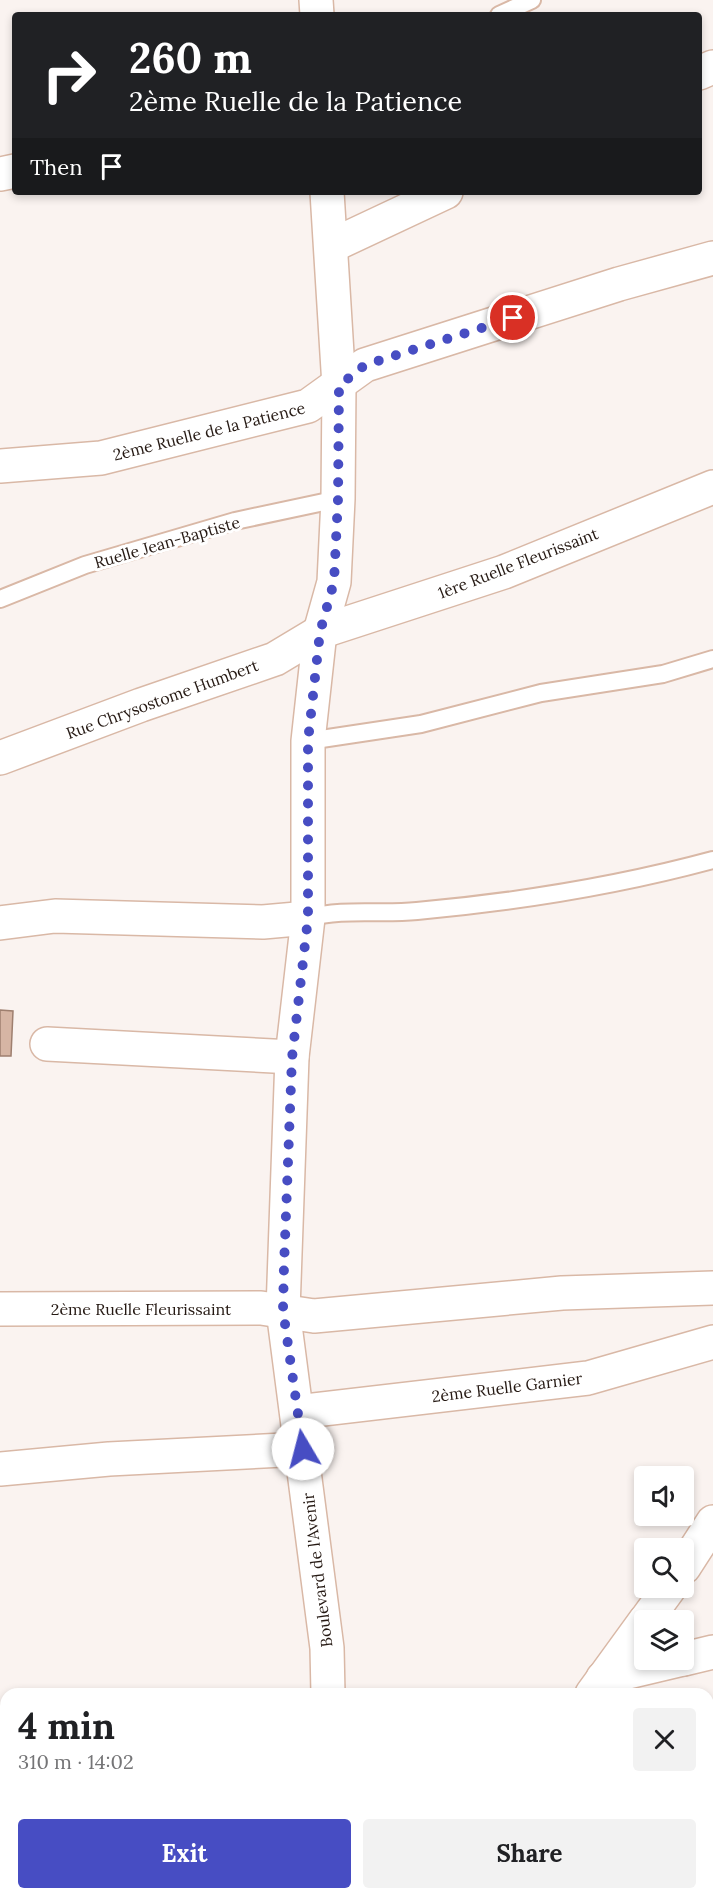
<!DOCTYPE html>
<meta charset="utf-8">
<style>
body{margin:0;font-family:Lora,serif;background:#f2f2f2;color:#202124;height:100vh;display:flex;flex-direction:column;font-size:22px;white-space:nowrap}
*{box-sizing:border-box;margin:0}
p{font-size:20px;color:#757577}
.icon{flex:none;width:33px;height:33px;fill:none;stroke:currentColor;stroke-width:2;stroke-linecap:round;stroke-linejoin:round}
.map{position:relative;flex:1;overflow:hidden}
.drawer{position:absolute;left:0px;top:1688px;width:714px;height:212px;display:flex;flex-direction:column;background:#fff;border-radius:18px 18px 0 0;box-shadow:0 3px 9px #0003}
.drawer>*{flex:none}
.top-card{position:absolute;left:12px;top:12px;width:690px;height:183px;border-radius:6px;box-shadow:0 3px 9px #0003;background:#202124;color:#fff;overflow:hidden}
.tools{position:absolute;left:634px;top:1466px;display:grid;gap:12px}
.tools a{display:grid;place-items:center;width:60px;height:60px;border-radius:6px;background:#fff;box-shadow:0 3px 9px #0003;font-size:30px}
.pin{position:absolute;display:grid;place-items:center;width:51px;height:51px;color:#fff;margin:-26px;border:3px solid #fff;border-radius:50%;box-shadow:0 2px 6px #0007}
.me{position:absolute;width:66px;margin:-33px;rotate:352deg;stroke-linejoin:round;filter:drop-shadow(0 0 4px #0008)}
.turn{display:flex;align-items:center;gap:21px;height:126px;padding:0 18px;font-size:27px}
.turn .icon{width:78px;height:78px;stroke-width:2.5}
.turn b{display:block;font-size:42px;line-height:51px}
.then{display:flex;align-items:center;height:57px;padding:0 18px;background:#0003;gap:12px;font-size:22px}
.round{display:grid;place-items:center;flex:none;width:63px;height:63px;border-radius:6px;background:#f2f2f2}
.overview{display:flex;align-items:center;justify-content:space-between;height:102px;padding:0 18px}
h1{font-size:36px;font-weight:700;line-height:45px}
.cta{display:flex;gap:12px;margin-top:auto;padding:12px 18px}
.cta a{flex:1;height:69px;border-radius:6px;background:#474dc3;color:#fff;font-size:24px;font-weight:700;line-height:69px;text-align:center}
.cta a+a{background:#f2f2f2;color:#202124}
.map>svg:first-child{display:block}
</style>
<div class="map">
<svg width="713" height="1898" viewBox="0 0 713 1898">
<rect width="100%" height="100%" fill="#faf3f0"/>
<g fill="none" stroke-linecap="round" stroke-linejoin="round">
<path stroke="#ae7556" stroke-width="8" d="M117,1893L125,1898"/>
</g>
<path fill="#d6b5a4" stroke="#9e7f6f" stroke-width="1.5" d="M0,1010L13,1011L11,1056H0Z"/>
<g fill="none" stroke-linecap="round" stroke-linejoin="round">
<g stroke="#d9b8a6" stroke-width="20">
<g id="lane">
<path d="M499,15L532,0"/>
<path d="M0,599L85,565L235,521L338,499"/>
<path d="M308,741L421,724L541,693L663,674L713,659"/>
<path d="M308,918C344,908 380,915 417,911C516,902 617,886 713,860"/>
</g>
</g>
<g stroke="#d9b8a6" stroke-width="36">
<g id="street">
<path d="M316,0L317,15"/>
<path d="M699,73L713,67"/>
<path d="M0,174L15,171"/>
<path d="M327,192L339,386L338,499L334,582L320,632L308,741V918L292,1057L283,1310L327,1648L328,1694"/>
<path d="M331,246L446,192"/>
<path d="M0,466L101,458L308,406L365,365L619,284L713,258"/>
<path d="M0,758L141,705L275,659L320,632L504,572L713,487"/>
<path d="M0,923L55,916L263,922L308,918"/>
<path d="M47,1044L292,1057"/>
<path d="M0,1309L261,1308L314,1316L562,1293L713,1288"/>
<path d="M297,1412L588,1378L713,1342"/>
<path d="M0,1469L109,1459L303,1449"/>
<path d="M684,1567L713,1522"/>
<path d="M646,1620L670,1587"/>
<path d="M684,1659L713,1652"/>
<path d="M603,1678L683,1659"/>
<path d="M592,1694L645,1621"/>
<path d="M0,1834L6,1838"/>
<path d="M708,1842L713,1847"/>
<path d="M0,1873L6,1871"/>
<path d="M88,1893L95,1898"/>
<path d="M335,1893V1898"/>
<path d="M439,1898L443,1893"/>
</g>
</g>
<use href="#lane" stroke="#fff" stroke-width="16"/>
<use href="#street" stroke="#fff" stroke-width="33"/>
</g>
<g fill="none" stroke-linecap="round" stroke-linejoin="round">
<path stroke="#474dc3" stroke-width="10" stroke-dasharray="0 18" d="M303,1449L283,1310L284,1266L292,1058L308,918V741L320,632L334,582L338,499L339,386L365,365L513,318"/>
</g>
<g text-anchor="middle" stroke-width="6" stroke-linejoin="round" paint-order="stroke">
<g font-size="16" fill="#251913" stroke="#fff">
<text transform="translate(209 431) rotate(-14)" y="6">2ème Ruelle de la Patience</text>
<text transform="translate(167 542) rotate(-16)" y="6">Ruelle Jean-Baptiste</text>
<text transform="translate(518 563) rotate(-21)" y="6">1ère Ruelle Fleurissaint</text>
<text transform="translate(162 699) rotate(-20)" y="6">Rue Chrysostome Humbert</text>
<text x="141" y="1315">2ème Ruelle Fleurissaint</text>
<text transform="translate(507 1387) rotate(-7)" y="6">2ème Ruelle Garnier</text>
<text transform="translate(317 1570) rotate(-97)" y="6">Boulevard de l'Avenir</text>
</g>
</g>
</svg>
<div class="tools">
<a><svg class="icon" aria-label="sound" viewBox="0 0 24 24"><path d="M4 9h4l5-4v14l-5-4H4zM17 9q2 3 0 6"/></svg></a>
<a><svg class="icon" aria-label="search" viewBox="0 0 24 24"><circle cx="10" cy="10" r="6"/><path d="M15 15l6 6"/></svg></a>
<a><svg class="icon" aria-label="layers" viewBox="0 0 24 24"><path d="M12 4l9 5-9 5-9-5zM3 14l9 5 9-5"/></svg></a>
</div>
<div class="pin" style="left:513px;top:318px;background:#d93025"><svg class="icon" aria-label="arrive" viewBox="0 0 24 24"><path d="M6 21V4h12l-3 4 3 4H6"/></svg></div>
<svg class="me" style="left:303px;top:1449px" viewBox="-20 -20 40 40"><circle r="19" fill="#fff"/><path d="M0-13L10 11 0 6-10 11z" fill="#474dc3"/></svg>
<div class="top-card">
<div class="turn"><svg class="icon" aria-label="right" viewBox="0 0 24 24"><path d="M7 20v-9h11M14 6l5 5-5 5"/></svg><div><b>260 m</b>2ème Ruelle de la Patience</div></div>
<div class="then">Then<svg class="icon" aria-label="arrive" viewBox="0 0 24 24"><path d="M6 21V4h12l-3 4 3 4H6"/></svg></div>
</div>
<section class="drawer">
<div class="overview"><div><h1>4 min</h1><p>310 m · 14:02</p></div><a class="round"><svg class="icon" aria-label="close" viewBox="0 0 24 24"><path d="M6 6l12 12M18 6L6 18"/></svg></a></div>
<div class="cta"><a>Exit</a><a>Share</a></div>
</section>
</div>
